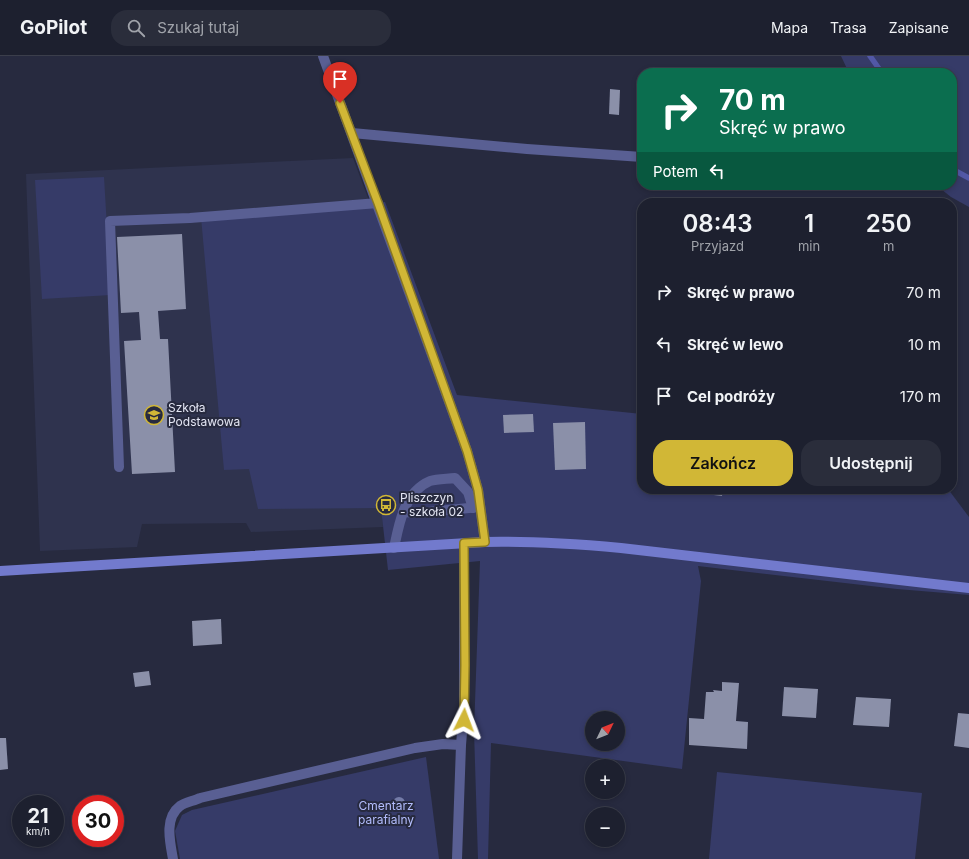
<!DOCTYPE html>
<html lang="pl">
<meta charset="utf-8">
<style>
body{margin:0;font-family:Inter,sans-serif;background:#2a2d3b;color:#f1f3f6;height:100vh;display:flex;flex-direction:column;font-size:15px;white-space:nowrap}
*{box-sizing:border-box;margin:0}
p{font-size:13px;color:#a0a3aa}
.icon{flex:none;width:22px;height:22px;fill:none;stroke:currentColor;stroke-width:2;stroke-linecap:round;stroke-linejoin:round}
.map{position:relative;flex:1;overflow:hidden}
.sheet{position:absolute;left:637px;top:142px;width:320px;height:296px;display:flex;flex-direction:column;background:#1d202f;border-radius:16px;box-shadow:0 2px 6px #0003,0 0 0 1px #3b3e4b}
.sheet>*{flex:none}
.hud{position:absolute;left:637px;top:12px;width:320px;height:122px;border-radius:16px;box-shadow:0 2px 6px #0003,0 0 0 1px #3b3e4b;background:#0b6e4f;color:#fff;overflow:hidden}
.needle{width:26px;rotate:47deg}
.fabs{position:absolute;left:585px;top:655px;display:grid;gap:8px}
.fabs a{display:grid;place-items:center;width:40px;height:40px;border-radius:50%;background:#1d202f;box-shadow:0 2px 6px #0003,0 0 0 1px #3b3e4b;font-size:20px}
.speed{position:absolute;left:12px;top:739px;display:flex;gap:8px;font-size:20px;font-weight:700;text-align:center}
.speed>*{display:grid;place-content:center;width:52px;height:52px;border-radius:50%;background:#1d202f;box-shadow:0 2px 6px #0003,0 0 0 1px #3b3e4b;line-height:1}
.speed small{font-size:10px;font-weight:400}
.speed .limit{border:6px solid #d22;background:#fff;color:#111}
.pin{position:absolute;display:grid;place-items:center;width:34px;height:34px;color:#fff;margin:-41px -17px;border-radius:50% 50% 50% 0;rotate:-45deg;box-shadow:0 0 4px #0007}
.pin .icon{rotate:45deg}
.me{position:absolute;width:44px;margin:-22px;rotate:3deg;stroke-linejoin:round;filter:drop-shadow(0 0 3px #0008)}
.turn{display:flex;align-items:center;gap:14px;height:84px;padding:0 16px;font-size:18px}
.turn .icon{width:52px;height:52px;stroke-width:2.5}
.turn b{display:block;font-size:28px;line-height:34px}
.then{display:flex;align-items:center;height:38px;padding:0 16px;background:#0003;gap:8px;font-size:15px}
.eta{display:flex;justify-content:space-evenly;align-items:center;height:68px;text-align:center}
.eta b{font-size:24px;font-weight:600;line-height:28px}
.primary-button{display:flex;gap:8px;margin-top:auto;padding:8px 16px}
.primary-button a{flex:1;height:46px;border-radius:16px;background:#d1b736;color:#111;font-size:16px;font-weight:600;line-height:46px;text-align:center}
.primary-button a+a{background:#2a2d3b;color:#f1f3f6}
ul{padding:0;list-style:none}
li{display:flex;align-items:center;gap:12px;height:52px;padding:0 16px}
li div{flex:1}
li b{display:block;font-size:15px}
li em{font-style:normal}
header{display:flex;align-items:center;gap:24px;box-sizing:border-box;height:56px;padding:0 20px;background:#1d202f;border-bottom:1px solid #3b3e4b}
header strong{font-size:19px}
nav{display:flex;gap:22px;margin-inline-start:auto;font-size:14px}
.search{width:280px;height:36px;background:#2a2d3b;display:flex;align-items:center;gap:10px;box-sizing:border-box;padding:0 14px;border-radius:16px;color:#a0a3aa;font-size:15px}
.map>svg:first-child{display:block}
</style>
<header>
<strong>GoPilot</strong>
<div class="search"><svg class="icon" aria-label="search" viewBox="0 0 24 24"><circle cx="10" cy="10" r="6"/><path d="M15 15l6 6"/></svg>Szukaj tutaj</div>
<nav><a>Mapa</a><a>Trasa</a><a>Zapisane</a></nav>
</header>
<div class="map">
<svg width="969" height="803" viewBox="0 0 969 803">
<rect width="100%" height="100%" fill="#272a3f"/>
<path fill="#2f334e" d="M353,102L374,158L383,471L251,476L246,467L142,468L137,491L40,495L26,118Z"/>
<g fill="#363b68" fill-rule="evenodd">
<path d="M841,0H969V151L951,141L936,129H952V17H849Z"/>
<path d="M104,121L111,239L42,243L35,124Z"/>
<path d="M385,146L457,339L642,358V433H948L969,461V539L897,533L698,510L701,525L682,713L491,687L488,803H478L474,675L480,505L388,514L381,452L258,453L249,413L224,414L201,161ZM592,662H618V688H592Z"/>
<path d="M426,701L439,803H180L175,775L182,759L192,754Z"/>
<path d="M717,716L922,737L915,803H709Z"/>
</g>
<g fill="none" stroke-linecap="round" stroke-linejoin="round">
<g stroke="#5258a6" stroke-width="5.5">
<path d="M870,0L882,17"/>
<path d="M952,113L969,122"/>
</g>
</g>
<g fill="#8b90a9">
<path d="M610,33L620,34L619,59L609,58Z"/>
<path d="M182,178L186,253L158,255L160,283H168L175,416L132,418L124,285L141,284L139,256L121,257L117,181Z"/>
<path d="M533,358L534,376L504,377L503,359Z"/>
<path d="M585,366L586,413L555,414L553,367Z"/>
<path d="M697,433H723L722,440L697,437Z"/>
<path d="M221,563L222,588L193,590L192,565Z"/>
<path d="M149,615L151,629L135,631L133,617Z"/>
<path d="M722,626L739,627L736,665L748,666L747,693L689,689V662L704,663L706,636H714L713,634L722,635Z"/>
<path d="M784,631L818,633L816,662L782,660Z"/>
<path d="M856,641L891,643L889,671L853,669Z"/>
<path d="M958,657L969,658V692L954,690Z"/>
<path d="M0,682H6L8,713L0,714Z"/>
</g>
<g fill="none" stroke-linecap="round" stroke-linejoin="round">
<g stroke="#595f93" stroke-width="10">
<path d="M352,77L527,93L642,101"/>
<path d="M119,411L110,165L190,162L378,147"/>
<path d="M403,456L418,457L479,451"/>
<path d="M394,492C399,468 404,436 430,425C437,423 447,423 455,422L468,436L473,452"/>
<path d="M173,803C170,786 164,762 180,750C185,746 194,745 200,742L415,692L443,688L461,689"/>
</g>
<g stroke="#595f93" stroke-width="10">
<path d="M323,0L467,395L478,434L485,486"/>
<path d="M457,803L461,689L464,651V487"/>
</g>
<path stroke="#727acd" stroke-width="10" d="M0,515L485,486C531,485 576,488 621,492L969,532"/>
</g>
<circle fill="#747ba8" cx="399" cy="747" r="6"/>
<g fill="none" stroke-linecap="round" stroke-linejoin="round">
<g stroke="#887723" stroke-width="10">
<path id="route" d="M340,47L378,147L467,395L478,434L485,486L464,487L465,609L464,664"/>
</g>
<use href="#route" stroke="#d1b736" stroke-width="7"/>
</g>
<defs>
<g id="school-ring" transform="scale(1)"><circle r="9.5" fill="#272a3f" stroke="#d1b736" stroke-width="1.5"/><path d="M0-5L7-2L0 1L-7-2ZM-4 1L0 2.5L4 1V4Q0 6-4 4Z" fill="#d1b736"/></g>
<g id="bus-ring" transform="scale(1)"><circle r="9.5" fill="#272a3f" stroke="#d1b736" stroke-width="1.5"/><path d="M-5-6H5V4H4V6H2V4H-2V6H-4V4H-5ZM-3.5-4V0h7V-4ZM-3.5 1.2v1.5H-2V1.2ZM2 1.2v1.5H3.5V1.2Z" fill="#d1b736"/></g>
</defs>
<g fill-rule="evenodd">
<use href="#school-ring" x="154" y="359"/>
<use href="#bus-ring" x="386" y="449"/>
</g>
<g text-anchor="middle" stroke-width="4" stroke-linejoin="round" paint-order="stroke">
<g font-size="12" fill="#e4e6f4" stroke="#272a3f" text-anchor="start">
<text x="168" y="356">Szkoła<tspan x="168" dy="14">Podstawowa</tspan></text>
<text x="400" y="446">Pliszczyn<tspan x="400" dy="14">- szkoła 02</tspan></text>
</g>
<g font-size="12" fill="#b3bdfd" stroke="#272a3f">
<text x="386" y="754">Cmentarz<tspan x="386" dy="14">parafialny</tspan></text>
</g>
</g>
</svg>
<div class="fabs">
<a><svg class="needle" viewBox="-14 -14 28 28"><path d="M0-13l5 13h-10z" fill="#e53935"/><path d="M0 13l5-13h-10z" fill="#a0a3aa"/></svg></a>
<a>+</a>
<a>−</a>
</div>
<div class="speed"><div>21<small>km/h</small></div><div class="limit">30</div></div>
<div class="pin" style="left:340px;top:47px;background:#d93025"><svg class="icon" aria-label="arrive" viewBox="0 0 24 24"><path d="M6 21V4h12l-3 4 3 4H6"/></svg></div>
<svg class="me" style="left:464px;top:664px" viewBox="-20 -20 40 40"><path d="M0-17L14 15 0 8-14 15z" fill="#d1b736" stroke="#fff" stroke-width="4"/></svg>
<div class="hud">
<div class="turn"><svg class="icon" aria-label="right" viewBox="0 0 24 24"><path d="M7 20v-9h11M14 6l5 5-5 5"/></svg><div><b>70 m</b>Skręć w prawo</div></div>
<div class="then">Potem<svg class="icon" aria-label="left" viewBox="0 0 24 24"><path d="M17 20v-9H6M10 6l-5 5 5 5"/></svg></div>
</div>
<section class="sheet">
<div class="eta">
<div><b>08:43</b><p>Przyjazd</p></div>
<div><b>1</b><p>min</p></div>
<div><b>250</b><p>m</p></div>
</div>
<ul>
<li><svg class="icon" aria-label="right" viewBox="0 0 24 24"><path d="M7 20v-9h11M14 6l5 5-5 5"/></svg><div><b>Skręć w prawo</b></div><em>70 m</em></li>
<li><svg class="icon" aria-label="left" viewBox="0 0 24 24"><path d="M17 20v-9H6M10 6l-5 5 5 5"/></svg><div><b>Skręć w lewo</b></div><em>10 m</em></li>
<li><svg class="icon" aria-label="arrive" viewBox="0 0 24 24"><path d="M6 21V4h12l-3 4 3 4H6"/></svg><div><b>Cel podróży</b></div><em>170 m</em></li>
</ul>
<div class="primary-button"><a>Zakończ</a><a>Udostępnij</a></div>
</section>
</div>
